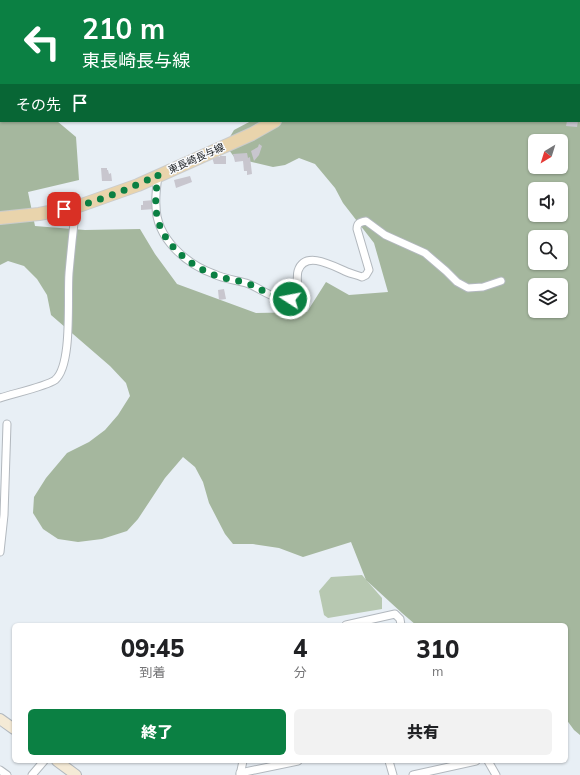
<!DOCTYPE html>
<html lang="ja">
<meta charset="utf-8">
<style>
body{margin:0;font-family:Mulish,"Noto Sans JP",sans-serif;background:#f2f2f2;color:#202124;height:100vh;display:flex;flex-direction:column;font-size:15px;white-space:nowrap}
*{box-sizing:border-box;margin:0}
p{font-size:13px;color:#757577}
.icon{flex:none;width:22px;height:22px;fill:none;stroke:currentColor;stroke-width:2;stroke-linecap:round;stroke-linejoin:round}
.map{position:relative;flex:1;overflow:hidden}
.details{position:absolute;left:12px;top:623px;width:556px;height:140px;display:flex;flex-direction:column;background:#fff;border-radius:6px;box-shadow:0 1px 3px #0004}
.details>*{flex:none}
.hud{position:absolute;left:0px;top:0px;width:580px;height:122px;box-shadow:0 1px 3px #0004;background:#0b8043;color:#fff;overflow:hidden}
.needle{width:26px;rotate:218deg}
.tools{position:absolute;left:528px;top:134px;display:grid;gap:8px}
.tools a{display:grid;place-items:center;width:40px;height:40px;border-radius:6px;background:#fff;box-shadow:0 1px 3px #0004;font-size:20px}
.pin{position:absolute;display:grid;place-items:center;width:34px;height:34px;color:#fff;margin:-17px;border-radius:8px;box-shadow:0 2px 6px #0006}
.me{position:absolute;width:44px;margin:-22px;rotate:281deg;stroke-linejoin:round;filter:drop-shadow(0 0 3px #0008)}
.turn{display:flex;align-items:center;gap:14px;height:84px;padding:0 16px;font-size:18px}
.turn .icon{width:52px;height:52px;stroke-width:2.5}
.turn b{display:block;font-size:28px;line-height:34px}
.then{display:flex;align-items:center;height:38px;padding:0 16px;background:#0003;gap:8px;font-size:15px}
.eta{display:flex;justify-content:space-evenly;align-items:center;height:68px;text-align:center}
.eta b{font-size:24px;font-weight:800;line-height:28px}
.primary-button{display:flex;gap:8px;margin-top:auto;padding:8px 16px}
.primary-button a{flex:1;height:46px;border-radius:6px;background:#0b8043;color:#fff;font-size:16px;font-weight:800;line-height:46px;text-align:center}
.primary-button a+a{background:#f2f2f2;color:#202124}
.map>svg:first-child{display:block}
</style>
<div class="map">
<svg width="580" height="775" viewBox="0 0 580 775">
<rect width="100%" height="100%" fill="#e8eff5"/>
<path fill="#b7c8b1" d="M362,575L382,598V609L328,618L324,615L319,591L331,577Z"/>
<path fill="#a5b79e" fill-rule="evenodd" d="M0,83L1,121H57L76,137L79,180L28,192L35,226L85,230L140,229L155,254L177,284L256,313L307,312L326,282L349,295L388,292L374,243L343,203L335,188L315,164L299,158L285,165L273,167L235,158L229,150L228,140L234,130L251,121H579L580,91V735L574,730L566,719V625H416L402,613L366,580L351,542L303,557L279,548L253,544H233L225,534L209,503L203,482L195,467L183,457L165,478L138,519L127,531L102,539L78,542L58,539L43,529L33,513L34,497L46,478L67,453L89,442L105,430L118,415L130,396L126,383L110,366L51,315L47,295L37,279L24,266L8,261L0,265ZM535,141H561V167H535ZM535,189H561V215H535ZM535,237H561V263H535ZM535,285H561V311H535Z"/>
<g fill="#c8c6ce">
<path d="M567,121H578L577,127L566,126Z"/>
<path d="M259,144L262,146L259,155L254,161L251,151L258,147Z"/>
<path d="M247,153L248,158L250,157L252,174L247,175V171H244L243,161L235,162L233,154Z"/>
<path d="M220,156H226V164H214L212,157H220Z"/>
<path d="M101,168H107V170H108L109,174L111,173L112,181H102Z"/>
<path d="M190,176L192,182L176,188L174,180Z"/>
<path d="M154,200L155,209L141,210V205H143V201Z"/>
<path d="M224,289L226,299L219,300L218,290Z"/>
</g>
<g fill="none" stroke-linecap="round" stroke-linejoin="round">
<g stroke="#b2b8be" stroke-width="9">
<g id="street">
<path d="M158,175C157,185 155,196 156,206C156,238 186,264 214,274C224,279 236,280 246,283C264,289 278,306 297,295C299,287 296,278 298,271C305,249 335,267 347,272C352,274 357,275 362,277L366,275L369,270L357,229C357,223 360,222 366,221L385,235L425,253L446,271L457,282L468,288L483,287L501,281"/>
<path d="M0,398C12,394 47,386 55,380C73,365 67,297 69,273C71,251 73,229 76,207"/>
<path d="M0,552L4,515L7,424"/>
<path d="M346,625L395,614L400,619L401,625"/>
<path d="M389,761L393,775"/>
<path d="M488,761L496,775"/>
<path d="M0,770L7,775"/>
<path d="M240,773L298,761"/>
<path d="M32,775L44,761"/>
<path d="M240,775L243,761"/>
<path d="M413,775L476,761"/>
</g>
</g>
<g stroke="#b2b8be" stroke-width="12">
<g id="secondary">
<path d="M579,88L580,87"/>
<path d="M0,719L14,729"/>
<path d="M57,761L76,775"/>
</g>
</g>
<g stroke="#cbcccc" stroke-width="14">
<g id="primary">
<path d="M457,0V1"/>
<path d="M0,218L39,214L76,207L138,185L252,134L275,121"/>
</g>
</g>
<use href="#street" stroke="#fff" stroke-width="7"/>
<use href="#secondary" stroke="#f4ead6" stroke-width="10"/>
<use href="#primary" stroke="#e9d4ac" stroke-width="12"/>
</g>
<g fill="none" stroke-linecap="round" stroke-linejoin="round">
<path stroke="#0b8043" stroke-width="7" stroke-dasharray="0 12.6" d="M64,209C95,203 129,189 158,175C157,185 155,196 156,206C156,238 186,264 214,275C225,279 236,280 247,283C264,290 271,298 290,299"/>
</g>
<g text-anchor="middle" stroke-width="3" stroke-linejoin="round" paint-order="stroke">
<g font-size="10" fill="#141719" stroke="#f9fbfe">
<text transform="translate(196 158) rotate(-24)" y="4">東長崎長与線</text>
</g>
</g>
</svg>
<div class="tools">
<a><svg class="needle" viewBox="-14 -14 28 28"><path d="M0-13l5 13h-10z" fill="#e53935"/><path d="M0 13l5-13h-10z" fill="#757577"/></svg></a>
<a><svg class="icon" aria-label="sound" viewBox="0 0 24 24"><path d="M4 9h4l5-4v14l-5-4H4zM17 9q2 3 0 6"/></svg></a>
<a><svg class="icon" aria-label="search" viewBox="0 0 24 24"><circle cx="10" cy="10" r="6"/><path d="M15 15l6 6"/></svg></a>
<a><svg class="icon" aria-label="layers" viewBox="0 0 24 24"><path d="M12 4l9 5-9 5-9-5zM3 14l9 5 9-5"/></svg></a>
</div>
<div class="pin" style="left:64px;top:209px;background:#d93025"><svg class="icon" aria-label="arrive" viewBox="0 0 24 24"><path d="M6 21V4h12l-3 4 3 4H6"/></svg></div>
<svg class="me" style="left:290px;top:299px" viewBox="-20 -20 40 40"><circle r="17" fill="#0b8043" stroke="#fff" stroke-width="3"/><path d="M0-11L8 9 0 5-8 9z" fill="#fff"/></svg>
<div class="hud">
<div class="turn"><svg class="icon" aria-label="left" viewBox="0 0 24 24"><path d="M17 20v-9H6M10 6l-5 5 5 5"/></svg><div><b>210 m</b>東長崎長与線</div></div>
<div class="then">その先<svg class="icon" aria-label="arrive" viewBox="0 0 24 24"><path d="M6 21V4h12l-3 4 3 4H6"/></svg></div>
</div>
<section class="details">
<div class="eta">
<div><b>09:45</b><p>到着</p></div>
<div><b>4</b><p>分</p></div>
<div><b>310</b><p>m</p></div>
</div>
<div class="primary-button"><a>終了</a><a>共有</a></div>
</section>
</div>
